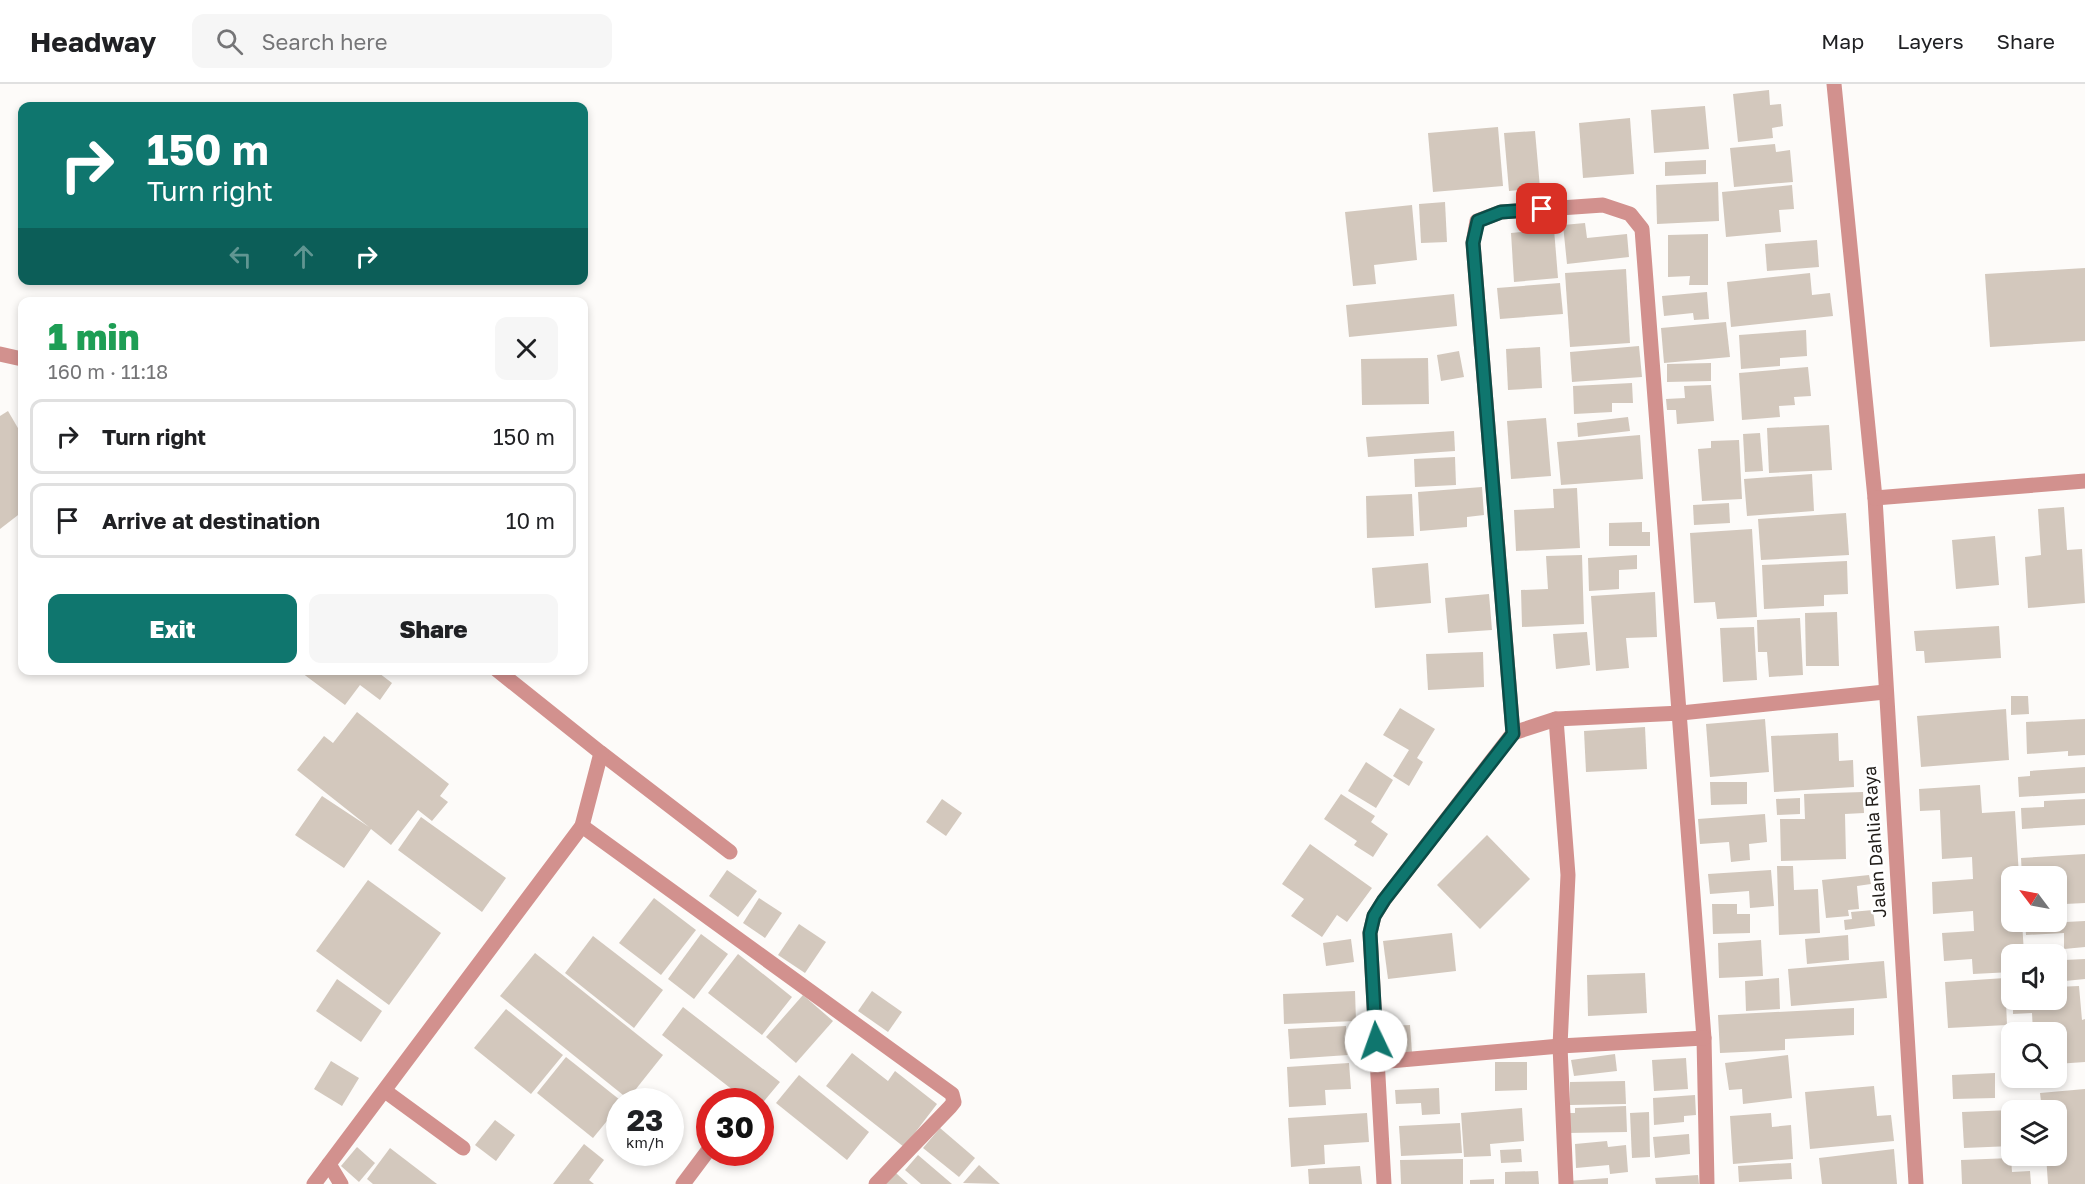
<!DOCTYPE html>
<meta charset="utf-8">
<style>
body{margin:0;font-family:"Golos Text",sans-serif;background:#f6f6f6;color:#202124;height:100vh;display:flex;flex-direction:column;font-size:22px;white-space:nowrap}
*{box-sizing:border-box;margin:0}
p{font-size:20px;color:#757577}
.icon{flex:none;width:33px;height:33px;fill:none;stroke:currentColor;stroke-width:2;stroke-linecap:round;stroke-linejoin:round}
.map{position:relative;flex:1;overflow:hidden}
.panel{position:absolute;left:18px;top:213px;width:570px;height:378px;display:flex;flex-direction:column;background:#fff;border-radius:12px;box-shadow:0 3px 9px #0003}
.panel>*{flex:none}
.banner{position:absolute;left:18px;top:18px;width:570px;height:183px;border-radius:12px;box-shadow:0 3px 9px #0003;background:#0f766e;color:#fff;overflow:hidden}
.needle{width:39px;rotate:302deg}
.controls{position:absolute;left:2001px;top:782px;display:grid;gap:12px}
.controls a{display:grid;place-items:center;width:66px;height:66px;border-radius:12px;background:#fff;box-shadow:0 3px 9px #0003;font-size:30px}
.speed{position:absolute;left:606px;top:1004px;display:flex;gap:12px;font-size:30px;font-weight:700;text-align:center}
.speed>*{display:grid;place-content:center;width:78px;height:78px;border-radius:50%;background:#fff;box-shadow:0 3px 9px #0003;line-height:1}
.speed small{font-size:15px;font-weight:400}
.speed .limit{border:9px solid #d22;background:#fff;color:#111}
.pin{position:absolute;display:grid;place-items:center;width:51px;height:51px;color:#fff;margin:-26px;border-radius:12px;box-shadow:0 3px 9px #0006}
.me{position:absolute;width:66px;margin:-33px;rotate:357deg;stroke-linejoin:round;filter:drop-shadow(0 0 4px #0008)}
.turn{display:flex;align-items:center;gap:21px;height:126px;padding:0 30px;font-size:27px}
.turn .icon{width:78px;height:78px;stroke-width:2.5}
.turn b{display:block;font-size:42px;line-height:51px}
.lanes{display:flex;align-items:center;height:57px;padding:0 30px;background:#0003;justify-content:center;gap:30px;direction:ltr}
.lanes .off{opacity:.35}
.round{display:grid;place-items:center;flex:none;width:63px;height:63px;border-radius:12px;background:#f6f6f6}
.head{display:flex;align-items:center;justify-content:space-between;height:102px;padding:0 30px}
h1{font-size:36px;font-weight:800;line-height:45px;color:#1e9e55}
.button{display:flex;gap:12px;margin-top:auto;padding:12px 30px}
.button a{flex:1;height:69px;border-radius:12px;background:#0f766e;color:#fff;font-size:24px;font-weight:800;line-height:69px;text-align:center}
.button a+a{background:#f6f6f6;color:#202124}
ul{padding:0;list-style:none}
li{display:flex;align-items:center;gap:18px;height:75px;margin:0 12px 9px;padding:0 18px;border:3px solid #e0e0e0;border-radius:12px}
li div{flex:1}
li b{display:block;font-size:22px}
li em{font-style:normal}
header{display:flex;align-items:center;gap:36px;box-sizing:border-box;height:84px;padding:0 30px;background:#fff;border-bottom:2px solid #e0e0e0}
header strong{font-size:28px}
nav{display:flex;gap:33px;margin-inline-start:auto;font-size:21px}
.search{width:420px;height:54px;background:#f6f6f6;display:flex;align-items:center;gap:15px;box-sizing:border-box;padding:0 21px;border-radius:12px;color:#757577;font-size:22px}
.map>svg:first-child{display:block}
</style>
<header>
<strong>Headway</strong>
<div class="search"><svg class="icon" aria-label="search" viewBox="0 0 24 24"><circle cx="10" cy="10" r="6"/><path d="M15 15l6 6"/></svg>Search here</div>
<nav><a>Map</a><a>Layers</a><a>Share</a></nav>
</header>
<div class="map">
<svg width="2085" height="1100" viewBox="0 0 2085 1100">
<rect width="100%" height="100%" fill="#fdfbf9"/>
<g fill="#d3c8bd">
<path d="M1769,6L1770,21L1781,20L1783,42L1772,44L1773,54L1738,58L1733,10Z"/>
<path d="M1705,22L1709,65L1654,69L1651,26Z"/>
<path d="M1630,34L1634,90L1583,94L1579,39Z"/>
<path d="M1498,43L1503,102L1433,108L1428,49Z"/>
<path d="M1535,47L1540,104L1509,107L1504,49Z"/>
<path d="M1775,60L1776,68L1790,66L1793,98L1734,103L1730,64Z"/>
<path d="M1706,76V90L1665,92V78Z"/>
<path d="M1718,98L1719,137L1657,140L1656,101Z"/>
<path d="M1792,101L1794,125L1779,126L1781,148L1726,153L1722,108Z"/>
<path d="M1445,118L1447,158L1421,159L1419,120Z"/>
<path d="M1412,121L1417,176L1374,181L1376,200L1353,202L1345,128Z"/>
<path d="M1585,139L1587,154L1627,150L1629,173L1567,180L1563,141Z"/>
<path d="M1554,145L1558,194L1514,198L1511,149Z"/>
<path d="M1708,150V201H1689L1690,192L1668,193V151Z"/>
<path d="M1817,156L1819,183L1767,187L1765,160Z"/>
<path d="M2085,184V257L1990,263L1985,190Z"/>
<path d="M1626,185L1630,259L1570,263L1565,189Z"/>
<path d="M1810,189L1812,211L1830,209L1833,232L1731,243L1727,198Z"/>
<path d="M1560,199L1563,230L1500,235L1497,204Z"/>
<path d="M1707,208L1709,235L1694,236L1693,229L1664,232L1662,212Z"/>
<path d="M1454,210L1457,242L1349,253L1346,221Z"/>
<path d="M1726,238L1730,273L1664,279L1661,244Z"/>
<path d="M1806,246L1807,272L1780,274V282L1741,285L1739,251Z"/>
<path d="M1639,262L1642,293L1572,298L1570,268Z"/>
<path d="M1540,263L1542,304L1508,306L1506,265Z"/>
<path d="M1459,267L1464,293L1441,297L1437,271Z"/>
<path d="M1428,274L1429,320L1362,321L1361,275Z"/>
<path d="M1711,279V297L1667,298V280Z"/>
<path d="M1808,283L1811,312L1794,313L1795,321L1779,322L1780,333L1742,336L1739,289Z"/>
<path d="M1632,299L1633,319H1612V328L1574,330L1573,302Z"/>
<path d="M1711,301L1714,337L1677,340L1676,326H1667L1666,315L1685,314L1684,302Z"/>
<path d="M8,327L22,351V428L0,445V332Z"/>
<path d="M1628,333L1630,347L1578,353L1577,339Z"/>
<path d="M1546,334L1551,392L1511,395L1507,337Z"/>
<path d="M1829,341L1832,386L1769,389L1767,344Z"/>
<path d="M1454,347L1455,367L1368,373L1366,353Z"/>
<path d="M1760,349L1763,387L1745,388L1743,350Z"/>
<path d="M1640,351L1643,395L1561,401L1557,358Z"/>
<path d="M1739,356L1742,415L1702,417L1698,365L1711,364V357Z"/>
<path d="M1455,373L1456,401L1415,403L1414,375Z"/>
<path d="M1812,390L1814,427L1747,432L1744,395Z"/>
<path d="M1482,403L1484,431L1467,433V443L1420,447L1418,408Z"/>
<path d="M1577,404L1580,464L1516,467L1514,426L1554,424L1553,405Z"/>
<path d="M1412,410L1414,452L1367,454L1366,412Z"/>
<path d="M1729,419L1730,439L1694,441L1693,421Z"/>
<path d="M2064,423L2067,466L2082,465L2085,519L2028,524L2025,473L2041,471L2038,425Z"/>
<path d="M1846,429L1849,471L1761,476L1758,435Z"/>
<path d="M1642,438V448H1650V462H1609V439Z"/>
<path d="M1752,445L1757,533L1717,535L1715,518L1694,519L1690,449Z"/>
<path d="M1995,452L1999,501L1956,505L1952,456Z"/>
<path d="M1582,471L1584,540L1522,543L1521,506L1548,505L1546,472Z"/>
<path d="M1637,471V485L1619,486V505L1589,507L1588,474Z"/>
<path d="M1847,477L1848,510L1824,511V522L1764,525L1762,481Z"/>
<path d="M1428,479L1431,519L1375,524L1372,484Z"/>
<path d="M1655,508L1657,553L1626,554L1629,584L1596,587L1591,512Z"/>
<path d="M1489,510L1492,546L1448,549L1445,514Z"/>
<path d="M1837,528L1839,582H1806L1805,529Z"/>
<path d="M1800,534L1803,591L1769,593L1767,568H1758L1757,536Z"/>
<path d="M1999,542L2001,574L1925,579L1924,567H1916L1914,547Z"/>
<path d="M1754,543L1757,596L1723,598L1720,544Z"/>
<path d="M1587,548L1590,581L1556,585L1553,550Z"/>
<path d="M1483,568L1484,603L1428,606L1426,570Z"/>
<path d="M298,586H375L392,599L380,616L360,601L345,621Z"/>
<path d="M2011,612H2028L2029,630L2011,631Z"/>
<path d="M1400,624L1435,645L1417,674L1423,678L1409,702L1393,692L1409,666L1383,651Z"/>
<path d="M2006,625L2009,676L1921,683L1917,632Z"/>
<path d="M357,628L449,700L440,712L448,718L432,737L418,726L391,761L371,745L344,784L295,751L322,712L369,743L297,686L324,652L333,659Z"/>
<path d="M1765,635L1769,688L1710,693L1706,640Z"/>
<path d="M2085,635V671L2068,672V667L2027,670L2026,638Z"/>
<path d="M1645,643L1647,685L1586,688L1584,647Z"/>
<path d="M1838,649L1839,677L1853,676L1854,703L1774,708L1771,652Z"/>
<path d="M1366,678L1393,696L1376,724L1348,707Z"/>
<path d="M2085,683V709L2019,713L2018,693L2030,692V687Z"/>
<path d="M1710,698H1747V720L1711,721Z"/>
<path d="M1980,701L1982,729L2015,727L2019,792H2012V837H2022L2024,870H2012V888L1973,890L1972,875L1944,877L1942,849L1974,847L1973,827L1933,830L1932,798L1973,795L1972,773L1942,775L1940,726L1920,727L1919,705Z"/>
<path d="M1863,708L1864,729L1845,730L1846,775L1781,777L1780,735H1805L1804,710Z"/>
<path d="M1341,710L1375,732L1371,738L1388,750L1373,773L1354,761L1357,757L1324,735Z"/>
<path d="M1800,714V730L1777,731L1776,715Z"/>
<path d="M942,715L962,729L946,752L926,738Z"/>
<path d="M2085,715V741L2022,745L2021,724L2044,723V717Z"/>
<path d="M1765,730L1767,758L1749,760L1750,776L1731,778L1729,758L1700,760L1698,735Z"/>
<path d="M421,733L506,794L482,828L398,766Z"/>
<path d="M1487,751L1530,795L1480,845L1437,801Z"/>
<path d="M1310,760L1372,804L1347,838L1337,831L1322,853L1291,832L1304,815L1282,800Z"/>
<path d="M2085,770V819L2065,820L2066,838L2085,837V863L2064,865V849L2026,851L2025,837H2056V792H2022L2021,774Z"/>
<path d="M1777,782H1793L1794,806L1818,805L1820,849L1779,851Z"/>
<path d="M727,786L757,807L738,833L709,812Z"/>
<path d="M1771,786L1774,822L1750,824L1749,807L1710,810L1708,790Z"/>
<path d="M1869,791L1871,800L1857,802L1859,825L1848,826L1849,832L1826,834L1822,796Z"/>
<path d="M368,796L441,849L389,921L316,867Z"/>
<path d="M654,814L696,846L661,891L619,859Z"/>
<path d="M759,814L782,829L765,854L743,839Z"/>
<path d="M1712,820H1737V830H1750V849L1713,850Z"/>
<path d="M1873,826L1875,842L1845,846L1844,836L1852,835L1851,828Z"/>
<path d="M799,840L826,858L805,889L778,871Z"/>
<path d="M1452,849L1456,887L1388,895L1383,857Z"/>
<path d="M701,850L728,870L694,915L668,895Z"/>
<path d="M1848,851L1849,876L1807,880L1805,855Z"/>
<path d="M593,852L663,906L634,944L565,889Z"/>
<path d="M1351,855L1354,878L1326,882L1323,859Z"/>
<path d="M1761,856L1763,892L1719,894L1718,859Z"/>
<path d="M535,869L663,971L628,1015L500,912Z"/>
<path d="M738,870L792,913L762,951L708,909Z"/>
<path d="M2085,875V895L2065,897L2064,876Z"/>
<path d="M1884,877L1887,914L1791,922L1788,885Z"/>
<path d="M1645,889L1647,929L1588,932L1587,891Z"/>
<path d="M1779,894L1780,925L1746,927L1745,897Z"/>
<path d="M2005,894L2007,941L1948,944L1945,898Z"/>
<path d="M337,895L382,927L361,958L316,927Z"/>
<path d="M2079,902L2082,936L2085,935V978L2056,980V948H2033L2032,929L2013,930V915H2056V903Z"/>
<path d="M872,907L902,928L888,948L858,927Z"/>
<path d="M1355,907L1356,937L1284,940L1283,910Z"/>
<path d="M803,911L833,937L796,979L766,953Z"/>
<path d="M683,923L780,998L760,1022V1017H747L662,951Z"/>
<path d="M1854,924V951L1785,955V966L1720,969L1718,931Z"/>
<path d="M506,925L563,971L531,1010L474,964Z"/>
<path d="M1410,941L1412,969L1388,970L1386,942Z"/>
<path d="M1346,942L1348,971L1290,975L1288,945Z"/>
<path d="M852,969L888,997L895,987L937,1020L904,1063L826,1002Z"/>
<path d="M1615,970L1617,987L1574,992L1571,976Z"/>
<path d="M1788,971L1792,1014L1743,1020L1742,1005L1729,1006L1725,979Z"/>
<path d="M566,973L620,1016V1021L593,1054L537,1009Z"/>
<path d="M1686,974L1688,1005L1654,1007L1652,976Z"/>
<path d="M331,977L359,994L342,1022L314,1005Z"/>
<path d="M1495,978H1527V1006L1495,1007Z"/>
<path d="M1349,979L1351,1005L1325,1006L1326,1021L1289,1023L1287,983Z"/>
<path d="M1995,989V1014L1953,1015L1952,991Z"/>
<path d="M799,991L869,1048L847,1076L776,1019Z"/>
<path d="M1625,997L1626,1020L1570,1021V998Z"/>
<path d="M1874,1002L1877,1032L1891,1031L1894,1057L1810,1065L1805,1008Z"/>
<path d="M1439,1004L1440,1030L1422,1031L1421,1019L1396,1020L1395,1006Z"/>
<path d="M2085,1005V1100H2048L2046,1071H2056V1026H2042L2040,1009Z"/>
<path d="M1695,1011L1696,1031L1684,1032V1038L1654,1041L1653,1014Z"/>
<path d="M1626,1022L1627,1048L1567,1049V1029H1575V1024Z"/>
<path d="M1522,1024L1524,1057L1490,1060L1491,1072L1464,1073L1461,1029Z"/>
<path d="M2012,1026V1062L1964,1064L1962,1028Z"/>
<path d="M1649,1028L1650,1073L1632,1074L1630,1029Z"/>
<path d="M1367,1029L1369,1058L1324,1061L1325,1080L1291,1083L1288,1034Z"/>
<path d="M1771,1029L1772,1043L1791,1041L1793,1075L1733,1080L1730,1032Z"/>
<path d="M495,1036L515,1051L496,1077L475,1061Z"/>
<path d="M1460,1039L1462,1069L1401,1072L1399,1042Z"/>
<path d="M940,1044L975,1074L959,1093L923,1064Z"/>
<path d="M1689,1050L1690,1070L1655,1074L1653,1053Z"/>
<path d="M1607,1057L1608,1063L1626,1061L1628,1088L1610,1090L1609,1081L1576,1084L1575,1060Z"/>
<path d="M584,1060L604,1076L589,1096L594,1100H553Z"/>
<path d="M357,1063L375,1079L359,1098L341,1082Z"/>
<path d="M390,1064L437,1100H373L367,1095Z"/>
<path d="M1521,1065L1522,1078L1501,1079L1500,1066Z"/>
<path d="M1894,1065L1897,1100H1822L1819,1074Z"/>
<path d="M918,1071L952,1100H921L905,1086Z"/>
<path d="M2011,1074L2012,1088L2030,1087L2031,1100H1962L1961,1076Z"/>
<path d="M1463,1075V1100H1401L1400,1076Z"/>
<path d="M1791,1079L1792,1095L1739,1098L1738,1082Z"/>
<path d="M979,1081L1000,1100L963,1099Z"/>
<path d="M1360,1082L1362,1100H1309L1308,1085Z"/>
<path d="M1538,1087L1539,1100H1505V1088Z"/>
<path d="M896,1089L908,1100H886Z"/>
<path d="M1698,1091L1699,1100H1656L1655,1094Z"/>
<path d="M1608,1094V1100H1568V1097Z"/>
<path d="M1494,1095V1100H1470V1096Z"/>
</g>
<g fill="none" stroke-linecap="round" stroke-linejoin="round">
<g stroke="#d2918e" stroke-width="15">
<path d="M1834,0L1875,414L1916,1100"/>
<path d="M0,270L22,275"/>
<path d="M1875,414L2085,397"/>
<path d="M1556,635L1568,791L1560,962L1566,1100"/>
<path d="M1513,649L1473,159L1477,137L1501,128L1603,121L1630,130L1642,145L1704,954L1707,1100"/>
<path d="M601,669L730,768"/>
<path d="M582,742L952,1010L954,1018L950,1023L876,1100"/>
<path d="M1378,978L1560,962L1704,954"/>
<path d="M385,1007L463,1064"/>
<path d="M329,1080L341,1100"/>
<path d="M314,1100L582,742L601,669L497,586"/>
<path d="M683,1100L710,1064"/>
<path d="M1384,1100L1370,849L1374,832L1384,816L1513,649L1556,635L1681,629L1885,608"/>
</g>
</g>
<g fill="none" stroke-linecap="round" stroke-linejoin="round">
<g stroke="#0a4d48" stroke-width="15">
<path id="route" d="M1376,957L1370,849L1374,832L1384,816L1513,650L1473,159L1478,137L1501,128L1542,125"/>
</g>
<use href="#route" stroke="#0f766e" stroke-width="10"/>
</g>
<g text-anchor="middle" stroke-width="5" stroke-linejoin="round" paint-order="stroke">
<g font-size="18" fill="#221e1a" stroke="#fff">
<text transform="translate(1875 758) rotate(-94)" y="6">Jalan Dahlia Raya</text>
</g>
</g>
</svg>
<div class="controls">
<a><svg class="needle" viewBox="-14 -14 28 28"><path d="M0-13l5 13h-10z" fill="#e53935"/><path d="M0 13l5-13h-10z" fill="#757577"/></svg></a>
<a><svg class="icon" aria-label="sound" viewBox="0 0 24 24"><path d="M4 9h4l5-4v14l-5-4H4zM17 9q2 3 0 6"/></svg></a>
<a><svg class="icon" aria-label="search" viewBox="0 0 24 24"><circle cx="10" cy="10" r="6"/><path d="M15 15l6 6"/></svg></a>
<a><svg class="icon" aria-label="layers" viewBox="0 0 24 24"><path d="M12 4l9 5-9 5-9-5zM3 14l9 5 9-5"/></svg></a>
</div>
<div class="speed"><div>23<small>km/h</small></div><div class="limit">30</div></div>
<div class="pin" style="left:1542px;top:125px;background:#d93025"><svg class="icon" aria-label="arrive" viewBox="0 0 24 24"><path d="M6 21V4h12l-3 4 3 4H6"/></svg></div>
<svg class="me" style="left:1376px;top:957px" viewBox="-20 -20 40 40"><circle r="19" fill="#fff"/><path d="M0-13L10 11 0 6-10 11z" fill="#0f766e"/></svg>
<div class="banner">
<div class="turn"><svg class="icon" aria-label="right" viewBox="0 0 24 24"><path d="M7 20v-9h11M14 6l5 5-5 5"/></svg><div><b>150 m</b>Turn right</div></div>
<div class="lanes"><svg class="icon off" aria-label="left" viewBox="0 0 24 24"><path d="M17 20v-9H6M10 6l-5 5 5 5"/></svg><svg class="icon off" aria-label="ahead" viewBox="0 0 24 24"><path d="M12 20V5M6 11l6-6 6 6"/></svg><svg class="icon" aria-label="right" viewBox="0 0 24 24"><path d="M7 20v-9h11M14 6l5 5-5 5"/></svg></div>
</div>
<section class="panel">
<div class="head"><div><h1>1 min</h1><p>160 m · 11:18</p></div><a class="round"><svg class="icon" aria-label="close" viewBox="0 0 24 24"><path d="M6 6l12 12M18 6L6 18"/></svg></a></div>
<ul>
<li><svg class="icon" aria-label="right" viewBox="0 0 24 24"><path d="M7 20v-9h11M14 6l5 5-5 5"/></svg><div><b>Turn right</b></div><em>150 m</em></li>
<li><svg class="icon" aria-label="arrive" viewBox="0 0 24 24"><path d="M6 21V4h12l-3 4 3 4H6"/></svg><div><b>Arrive at destination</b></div><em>10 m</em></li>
</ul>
<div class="button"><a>Exit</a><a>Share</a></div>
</section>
</div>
